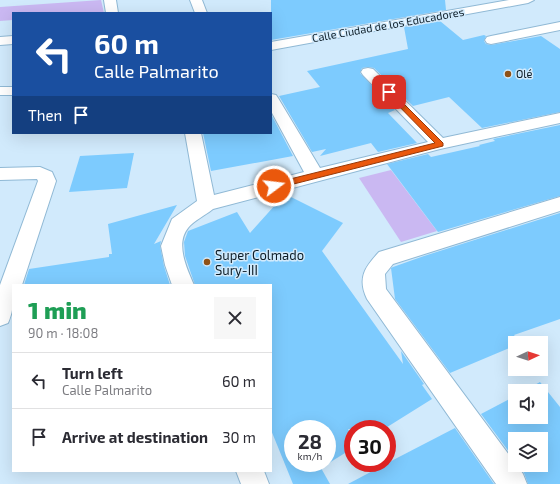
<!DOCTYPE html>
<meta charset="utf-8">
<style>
body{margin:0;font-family:"Exo 2",sans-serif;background:#f7f7f7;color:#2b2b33;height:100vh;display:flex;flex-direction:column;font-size:15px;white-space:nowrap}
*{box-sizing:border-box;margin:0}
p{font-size:13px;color:#7c7c81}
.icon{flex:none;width:22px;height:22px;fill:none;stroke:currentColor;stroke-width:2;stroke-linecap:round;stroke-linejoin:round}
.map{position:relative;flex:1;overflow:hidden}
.drawer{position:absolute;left:12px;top:284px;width:260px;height:188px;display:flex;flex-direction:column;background:#fff;border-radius:0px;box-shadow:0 4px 16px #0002}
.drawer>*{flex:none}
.guide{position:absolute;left:12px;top:12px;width:260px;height:122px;border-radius:0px;box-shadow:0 4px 16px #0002;background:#1a4fa0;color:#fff;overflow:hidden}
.needle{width:26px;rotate:86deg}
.controls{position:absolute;left:508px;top:336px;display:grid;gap:8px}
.controls a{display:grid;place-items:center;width:40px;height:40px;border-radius:0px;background:#fff;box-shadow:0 4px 16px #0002;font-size:20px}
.speed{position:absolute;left:284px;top:420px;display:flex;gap:8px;font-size:20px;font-weight:700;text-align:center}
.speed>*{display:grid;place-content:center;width:52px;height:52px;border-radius:50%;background:#fff;box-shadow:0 4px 16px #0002;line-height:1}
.speed small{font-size:10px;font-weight:400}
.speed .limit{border:6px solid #d22;background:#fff;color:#111}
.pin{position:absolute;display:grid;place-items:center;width:34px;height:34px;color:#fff;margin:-17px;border-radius:8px;box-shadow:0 2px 6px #0006}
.me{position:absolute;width:44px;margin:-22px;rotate:75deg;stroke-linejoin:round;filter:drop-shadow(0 0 3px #0008)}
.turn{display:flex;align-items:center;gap:14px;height:84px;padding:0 16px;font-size:18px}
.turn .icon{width:52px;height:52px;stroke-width:2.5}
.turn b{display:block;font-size:28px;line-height:34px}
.then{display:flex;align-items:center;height:38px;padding:0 16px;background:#0003;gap:8px;font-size:15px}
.round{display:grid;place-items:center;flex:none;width:42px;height:42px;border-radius:0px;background:#f7f7f7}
.overview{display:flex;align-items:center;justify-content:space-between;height:68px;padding:0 16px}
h1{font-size:24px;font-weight:800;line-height:30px;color:#1e9e55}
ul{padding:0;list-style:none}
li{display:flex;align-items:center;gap:12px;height:56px;padding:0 16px;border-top:1px solid #e1e1e2}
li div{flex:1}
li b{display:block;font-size:15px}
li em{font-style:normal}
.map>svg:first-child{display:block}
</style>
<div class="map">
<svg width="560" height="484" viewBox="0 0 560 484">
<rect width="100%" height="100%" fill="#d1eafc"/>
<g fill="#cab8f2">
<path d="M101,0L104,13H13V20L0,21V7Z"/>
<path d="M391,170L437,231L401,242L359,178Z"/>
</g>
<g fill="#7dcbfe" fill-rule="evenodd">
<path d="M271,0H445L446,10L271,40Z"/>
<path d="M440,21L463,40L484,35L486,36L484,41L486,44L491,45L541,36L560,49V112L482,128L449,97L413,106L374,68L368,67L362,68L360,73L395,110L388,113L417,143L378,152L371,143L320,156L326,149L312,152L279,96L320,87L307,71L408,49L404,27Z"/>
<path d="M271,114L293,156L211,171L203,133H271Z"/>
<path d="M560,125V196L438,232L387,164L428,154L431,157L480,146L479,145L495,141L493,139Z"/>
<path d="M134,153L127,188L69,192L80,156Z"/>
<path d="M285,194L343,223L322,251L403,364L401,351L424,384L422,385L432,399L384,429H348L353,438V448L321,468L330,484H293L271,430V285H195L185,256L184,242L188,231L237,212L250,233ZM293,429H327V463H293Z"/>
<path d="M177,205L154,244L161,241L160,246L164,266L170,285H24L29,269L109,257V254H112L108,224Z"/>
<path d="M560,213V319L514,335L520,343H508L512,347L450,373L395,299L391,268L393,267L424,256Z"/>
<path d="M540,382L560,407V484H528L524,473L519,465H541V439H515V460L481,414L515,396V417H541V391H524Z"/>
<path d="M455,428L494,484H348L397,458Z"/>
</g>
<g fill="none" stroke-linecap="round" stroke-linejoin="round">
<g stroke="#90b9d5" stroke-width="2">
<g id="street">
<path d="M104,0H116L118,13H106Z"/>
<path d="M190,0H202L207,13H195Z"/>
<path d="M509,0H534L528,3L271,50V42Z"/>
<path d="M560,22V30L491,44L487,43L485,40L487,37L491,36Z"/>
<path d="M13,36V44L0,45V37Z"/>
<path d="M368,68L373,69L443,138L560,113V123L440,149L213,209C206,215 193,221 188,228C175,244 187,269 194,285H172L165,265L161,246L172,219L197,201L185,133H201L214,195L304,172L271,111V94L276,95L278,98L320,168L428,142L363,75L361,72L363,69Z"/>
<rect x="0" y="87" width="13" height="8"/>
<path d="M40,167L52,172L56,181L22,285H13C13,299 14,310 8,323L0,326V285L38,181L37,179L0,180V168Z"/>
<path d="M560,197V211L393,264L385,274L386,289L515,463V465H517L523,474L527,484H496L367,299C357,278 365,267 379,252Z"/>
<path d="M236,471H264L269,484H241Z"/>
</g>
</g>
<use href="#street" fill="#fff" fill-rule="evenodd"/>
</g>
<path fill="#ea580c" stroke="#983908" d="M387,91H391L443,143V146L274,189L272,188V184L274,183L435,143L387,94Z"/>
<g fill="#8f5116" stroke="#d1eafc" stroke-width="1.5">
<circle cx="508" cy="74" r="4"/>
<circle cx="207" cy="262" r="4"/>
</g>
<g text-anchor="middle" stroke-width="3" stroke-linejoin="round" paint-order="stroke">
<g font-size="11" fill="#0c1c26" stroke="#d1eafc">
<text transform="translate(388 25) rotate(-10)" y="4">Calle Ciudad de los Educadores</text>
</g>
<g font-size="11" fill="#0c1c26" stroke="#d1eafc" text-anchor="start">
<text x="516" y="78">Olé</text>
</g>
<g font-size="13" fill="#0c1c26" stroke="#d1eafc" text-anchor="start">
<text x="215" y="260">Super Colmado<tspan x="215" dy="15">Sury-III</tspan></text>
</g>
</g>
</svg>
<div class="controls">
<a><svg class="needle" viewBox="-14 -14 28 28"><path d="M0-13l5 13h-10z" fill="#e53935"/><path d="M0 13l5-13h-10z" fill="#7c7c81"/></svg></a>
<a><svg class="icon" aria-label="sound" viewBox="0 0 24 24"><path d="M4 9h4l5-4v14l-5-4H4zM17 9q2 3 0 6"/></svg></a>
<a><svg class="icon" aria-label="layers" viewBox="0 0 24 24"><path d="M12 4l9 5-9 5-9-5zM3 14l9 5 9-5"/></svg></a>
</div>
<div class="speed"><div>28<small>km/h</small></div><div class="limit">30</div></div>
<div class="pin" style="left:389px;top:92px;background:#d93025"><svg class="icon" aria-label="arrive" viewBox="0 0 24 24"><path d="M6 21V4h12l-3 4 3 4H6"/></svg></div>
<svg class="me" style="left:274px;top:186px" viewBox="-20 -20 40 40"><circle r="17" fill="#ea580c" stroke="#fff" stroke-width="3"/><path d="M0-11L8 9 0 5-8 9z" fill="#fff"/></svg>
<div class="guide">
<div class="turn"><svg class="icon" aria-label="left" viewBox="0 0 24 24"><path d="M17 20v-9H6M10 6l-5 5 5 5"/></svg><div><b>60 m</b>Calle Palmarito</div></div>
<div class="then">Then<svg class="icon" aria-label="arrive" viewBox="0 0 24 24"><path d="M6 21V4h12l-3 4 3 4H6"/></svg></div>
</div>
<section class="drawer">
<div class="overview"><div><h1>1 min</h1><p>90 m · 18:08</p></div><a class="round"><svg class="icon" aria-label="close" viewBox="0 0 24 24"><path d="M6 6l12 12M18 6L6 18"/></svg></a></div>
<ul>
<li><svg class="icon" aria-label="left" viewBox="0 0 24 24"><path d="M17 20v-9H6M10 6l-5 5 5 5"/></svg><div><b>Turn left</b><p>Calle Palmarito</p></div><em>60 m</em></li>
<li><svg class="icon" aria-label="arrive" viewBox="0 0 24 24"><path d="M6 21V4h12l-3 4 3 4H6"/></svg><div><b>Arrive at destination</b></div><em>30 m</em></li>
</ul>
</section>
</div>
